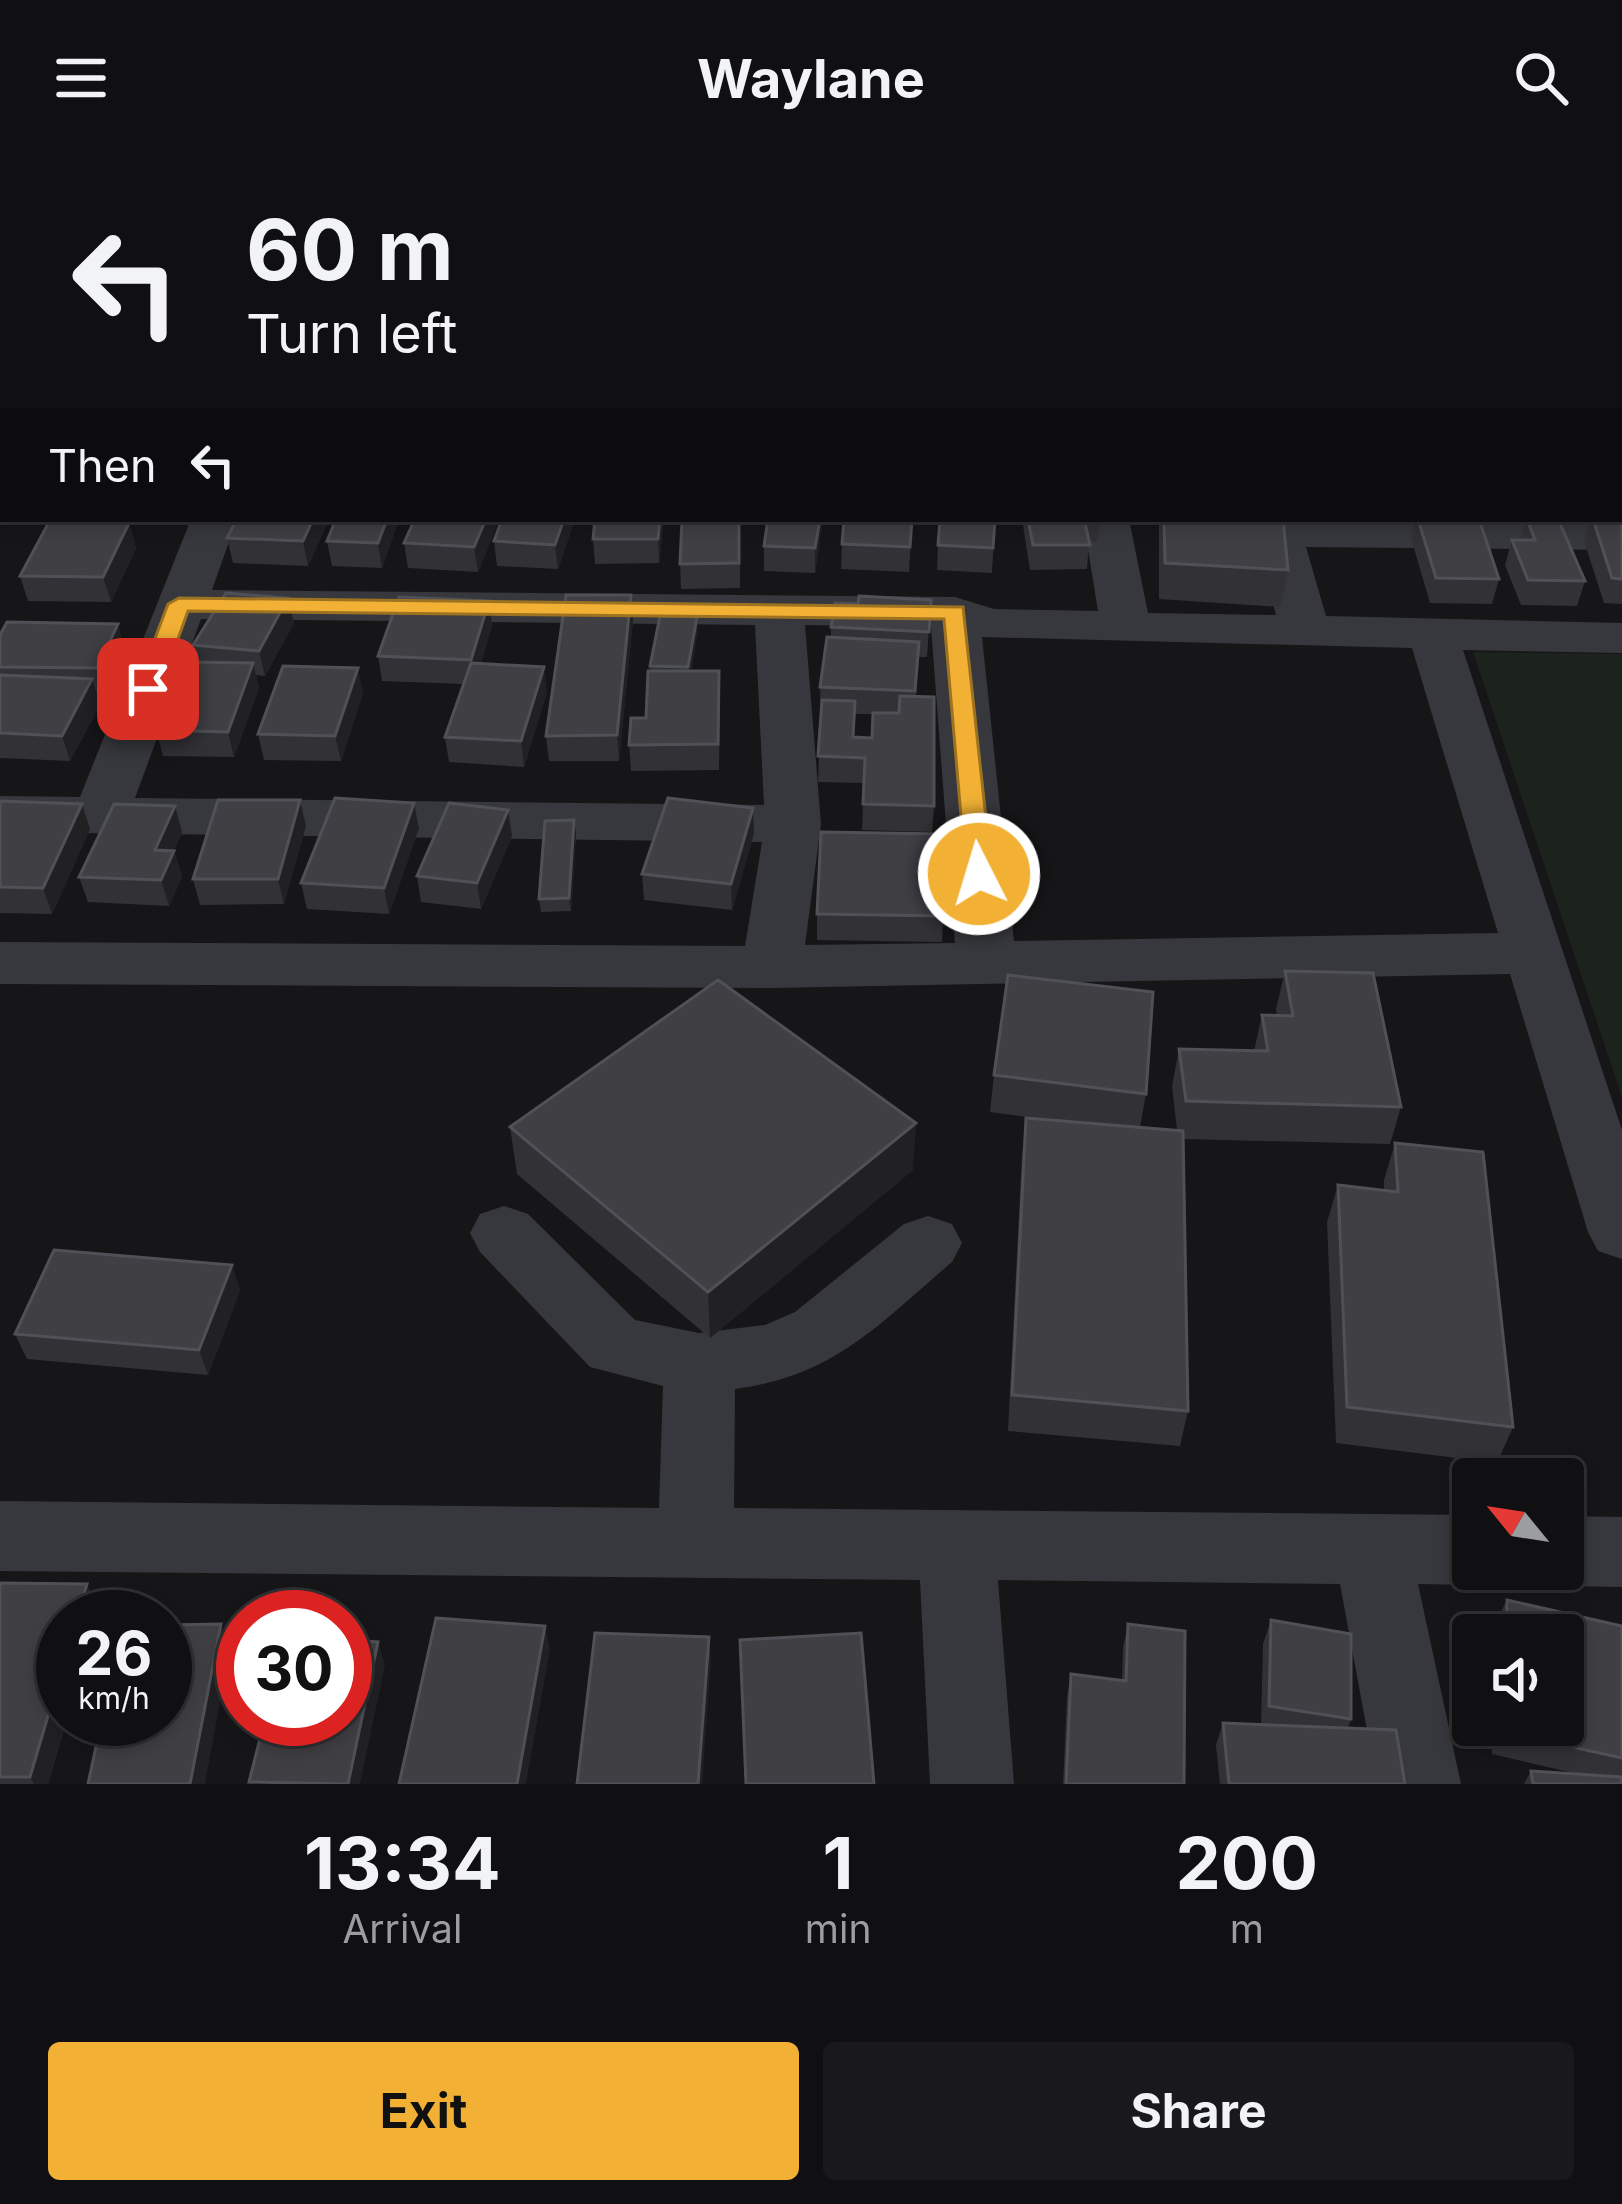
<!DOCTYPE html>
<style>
body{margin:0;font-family:Inter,sans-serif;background:#19191b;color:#f1f3f6;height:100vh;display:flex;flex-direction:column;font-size:45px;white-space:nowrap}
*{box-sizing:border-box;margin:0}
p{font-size:39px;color:#9c9d9f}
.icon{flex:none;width:66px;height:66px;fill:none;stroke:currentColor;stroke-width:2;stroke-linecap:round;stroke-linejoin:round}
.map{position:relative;height:1628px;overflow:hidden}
.sheet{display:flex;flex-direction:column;background:#101012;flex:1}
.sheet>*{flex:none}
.banner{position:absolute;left:0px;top:0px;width:1623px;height:366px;box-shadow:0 6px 18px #0003,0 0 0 3px #303032;background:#101012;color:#f1f3f6;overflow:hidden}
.needle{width:78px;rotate:300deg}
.controls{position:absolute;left:1452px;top:1302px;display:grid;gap:24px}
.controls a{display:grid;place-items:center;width:132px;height:132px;border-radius:12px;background:#101012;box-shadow:0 6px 18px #0003,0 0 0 3px #303032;font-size:60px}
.speed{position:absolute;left:36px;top:1434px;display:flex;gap:24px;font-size:60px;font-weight:700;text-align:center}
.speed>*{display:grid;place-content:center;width:156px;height:156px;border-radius:50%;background:#101012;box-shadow:0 6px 18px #0003,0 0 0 3px #303032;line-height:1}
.speed small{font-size:30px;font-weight:400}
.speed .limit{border:18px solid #d22;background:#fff;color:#111}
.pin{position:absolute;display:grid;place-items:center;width:102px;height:102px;color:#fff;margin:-51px;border-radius:24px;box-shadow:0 6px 18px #0006}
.me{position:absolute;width:132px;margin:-66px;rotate:355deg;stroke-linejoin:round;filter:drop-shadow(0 0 9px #0008)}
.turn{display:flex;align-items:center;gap:42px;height:252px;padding:0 48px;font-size:54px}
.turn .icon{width:156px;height:156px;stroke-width:2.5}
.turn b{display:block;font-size:84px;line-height:102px}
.then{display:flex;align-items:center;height:114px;padding:0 48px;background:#0003;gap:24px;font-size:45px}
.eta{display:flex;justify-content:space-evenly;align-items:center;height:204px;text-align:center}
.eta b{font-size:72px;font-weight:700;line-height:84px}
.cta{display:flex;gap:24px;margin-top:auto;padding:24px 48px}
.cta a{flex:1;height:138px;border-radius:12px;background:#f2b134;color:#111;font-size:48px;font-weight:700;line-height:138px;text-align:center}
.cta a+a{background:#19191b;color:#f1f3f6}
header{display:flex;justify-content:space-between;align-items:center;height:156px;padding:0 48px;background:#101012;font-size:54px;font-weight:700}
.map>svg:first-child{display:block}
</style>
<header><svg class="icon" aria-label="menu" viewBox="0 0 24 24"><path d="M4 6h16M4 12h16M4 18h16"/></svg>Waylane<svg class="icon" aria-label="search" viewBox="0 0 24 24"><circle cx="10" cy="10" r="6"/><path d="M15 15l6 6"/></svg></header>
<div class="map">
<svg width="1622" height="1628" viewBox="0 0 1622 1628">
<rect width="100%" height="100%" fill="#161618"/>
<path fill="#1c231d" d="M1473,496L1622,498V941Z"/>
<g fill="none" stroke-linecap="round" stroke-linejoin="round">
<g fill="#37383d" fill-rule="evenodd">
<path d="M3,101V132L0,133V102Z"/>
<rect x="1620" y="137" width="2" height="24"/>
<path d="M3,191V221L0,222V192Z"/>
<path d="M191,363H237L212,434L955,441L994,453L1098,455L1083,363H1129L1148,457L1276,459L1251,363L1622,366V394L1306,391L1326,460L1622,467V497L1463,494L1622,974V1103L1598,1095L1588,1076L1510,818L772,832L0,828V786L745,790L762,686L0,676V640L80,641ZM201,463L755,469L764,649L135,642ZM805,469L931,471L955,787L805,789L821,668ZM982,481L1412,492L1498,777L1014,785Z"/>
<path d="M504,1050L528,1058L635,1164L699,1177L765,1169L795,1156L904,1068L928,1060L952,1068L962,1087L952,1106C879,1168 835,1220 735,1233L734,1352L1473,1359V1413H1503L1500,1419L1473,1429L1418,1428L1461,1628H1377L1340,1428L998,1424L1014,1628H930L920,1424L0,1415V1345L659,1352L663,1230L590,1211L480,1096L470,1077L480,1058Z"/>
<path d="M1563,1360L1622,1361V1431L1563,1430L1536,1420L1533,1413H1563Z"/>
</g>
<path fill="#53555c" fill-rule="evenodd" d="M1622,0V22H1620V3H1605Z"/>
</g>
<g fill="#323236" fill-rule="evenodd">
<rect x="1620" y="19" width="2" height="105"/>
<rect x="1620" y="228" width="2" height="110"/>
<path d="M0,236H3V330L0,328Z"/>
<path d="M1622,361V448L1604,447L1584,385L1591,363Z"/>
<path d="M329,363L308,410L233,407L227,382Z"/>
<path d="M399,363L382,412L332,410L327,385Z"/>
<path d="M499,363L478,416L408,412L404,387Z"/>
<path d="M575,363L558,413L497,410L494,385Z"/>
<path d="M595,363H664L659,407L595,408L593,383Z"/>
<path d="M740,363V432L681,433L680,408Z"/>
<path d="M768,363H823L815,417L764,415V390Z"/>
<path d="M912,363L909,416L841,413L842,388Z"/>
<path d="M995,363L992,417L937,414L938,389Z"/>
<path d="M1022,363H1100L1097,386H1089L1087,413L1030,414Z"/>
<path d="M1159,363H1283L1288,414L1281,451L1159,443Z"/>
<path d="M1416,363H1479L1499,423L1492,448L1430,447L1411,382Z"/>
<path d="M1526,363L1585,425L1577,450L1521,449L1505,409L1512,384H1520Z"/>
<path d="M129,367L136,392L111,446L28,445L20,420Z"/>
<path d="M931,444L927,501H918L916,541L934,650L932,676L862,674L864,627L818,626L821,556L820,531L831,481V471L858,448ZM854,558H873L872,582L854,581Z"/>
<path d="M489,445L492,470L481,507L547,536L524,611L449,606L445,581L463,528L382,525L378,500Z"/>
<path d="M633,464L619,605H549L546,580Z"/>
<path d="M294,467L265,520L256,519L259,532L234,601L163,600L156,574L198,506L193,489Z"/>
<path d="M698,474L691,515L720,540L719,614L631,615L629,589L646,562L650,510Z"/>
<path d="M0,479L125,493L105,538H97L100,549L70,605L0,602Z"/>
<path d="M363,537L341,605L264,604L258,578Z"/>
<path d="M0,645L90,673L52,758L0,757Z"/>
<path d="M175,650L182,676L174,695L182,721L169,750L88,746L79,721Z"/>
<path d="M306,670L284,748L200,749L193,723Z"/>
<path d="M419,672L389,758L307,753L301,727Z"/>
<path d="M576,677L571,755L541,756L539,743Z"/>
<path d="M754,677L732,754L644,744L642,718Z"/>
<path d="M512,680L481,753L421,746L417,720Z"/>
<path d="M817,758L943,760L942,786L817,784Z"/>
<path d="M1285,815L1401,951L1390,988L1183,983L1188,1255L1180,1290L1008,1275L1022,999L1026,962L1042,963L990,956L994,919L1146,938L1140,971L1177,974L1172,930L1179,893L1254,895L1262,859L1277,860L1276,853Z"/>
<path d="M510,971L913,1014L710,1182L517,1018Z"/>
<path d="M1395,987L1513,1271L1497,1307L1336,1287L1327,1066L1338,1029L1384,1034V1024Z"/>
<path d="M240,1134L208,1219L27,1203L15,1178Z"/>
<path d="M0,1427L99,1451L48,1628H0Z"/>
<path d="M1507,1444L1622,1470V1628H1524L1531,1615L1582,1619L1492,1598V1569H1563V1479H1495V1467Z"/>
<path d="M1271,1464L1351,1563L1348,1572L1405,1628H1220L1216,1589L1223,1567L1261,1569L1263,1488Z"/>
<path d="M1128,1468L1184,1628H1063L1067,1541L1071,1518L1122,1524L1123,1491Z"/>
</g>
<g fill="#212124">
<path d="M0,0H3L4,3L3,37L0,41Z"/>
<path d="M313,363H329L308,410L303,385Z"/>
<path d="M387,363H399L382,412L378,387Z"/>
<path d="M486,363H499L478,416L474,391Z"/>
<path d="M564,363H575L558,413L555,389Z"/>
<path d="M660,363H664L659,407L658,383Z"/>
<path d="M820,363H823L815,417V392Z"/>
<path d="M129,367L136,392L111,446L103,421Z"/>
<path d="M631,439L633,464L619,605L617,579Z"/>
<path d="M288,442L294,467L265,520L259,495Z"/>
<path d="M489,445L492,470L474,529L471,504Z"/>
<path d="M697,461L698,474L689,524L688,511Z"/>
<path d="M118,468L125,493L105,538L97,512Z"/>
<path d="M253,507L259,532L234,601L228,576Z"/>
<path d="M544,511L547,536L524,611L521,585Z"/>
<path d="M358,512L363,537L341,605L335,580Z"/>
<path d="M92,523L100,549L70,605L62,580Z"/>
<path d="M300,644L306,670L284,748L278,723Z"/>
<path d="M414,647L419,672L389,758L384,732Z"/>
<path d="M82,648L90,673L52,758L43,732Z"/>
<path d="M175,650L182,676L163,720L155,694Z"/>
<path d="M753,652L754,677L732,754L731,728Z"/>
<path d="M508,654L512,680L481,753L477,727Z"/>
<path d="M574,664L576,677L571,755L569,742Z"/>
<path d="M174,695L182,721L169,750L161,724Z"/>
<path d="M916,967L913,1014L710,1182L708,1136Z"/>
<path d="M232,1109L240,1134L208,1219L199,1194Z"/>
<path d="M87,1428L99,1451L96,1461H77Z"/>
<path d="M221,1468L230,1491L205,1628H190Z"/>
<path d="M545,1470L550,1493L526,1628H517Z"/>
<path d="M709,1481L711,1504L702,1628H698Z"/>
<path d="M378,1486L385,1509L360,1628H348Z"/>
<path d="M63,1509V1563H66L48,1628H34L30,1621Z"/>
</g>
<g fill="#3f3f44" stroke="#4f5156" stroke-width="3">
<path d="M1620,19H1622V57L1620,55Z"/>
<rect x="1620" y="228" width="2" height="33"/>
<path d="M0,236H3V271L0,270Z"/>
<rect x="1620" y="270" width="2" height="43"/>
<rect x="0" y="281" width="3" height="23"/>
<path d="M1620,361H1622V423L1612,422L1593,363H1620Z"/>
<path d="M237,363H313L303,385L227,382Z"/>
<path d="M336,363H387L378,387L327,385Z"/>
<path d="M415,363H486L474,391L404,387Z"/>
<path d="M502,363H564L555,389L494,385Z"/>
<path d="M595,363H660L658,383H593Z"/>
<path d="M682,363H739V407L680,408Z"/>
<path d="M768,363H820L815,392L764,390Z"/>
<path d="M844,363H912L910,391L842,388Z"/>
<path d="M940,363H995L993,392L938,389Z"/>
<path d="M1028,363H1084L1090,389H1033Z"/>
<path d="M1164,363H1283L1288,414L1165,407Z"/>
<path d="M1418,363H1479L1499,423L1436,422Z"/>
<path d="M1527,363H1558L1585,425L1528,424L1512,384H1535Z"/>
<path d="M49,366L129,367L103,421L20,420Z"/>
<path d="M226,437L288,442L259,495L193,489Z"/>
<path d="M566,439H631L617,579L546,580Z"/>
<path d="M859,440L931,444L929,476L831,471L835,447L858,448Z"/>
<path d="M399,441L489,445L471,504L378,500Z"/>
<path d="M660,460L697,461L688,511L650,510Z"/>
<path d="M7,466L118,468L97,512L0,511V479Z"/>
<path d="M827,481L919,486L915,535L820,531Z"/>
<path d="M184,506L253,507L228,576L156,574Z"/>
<path d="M471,507L544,511L521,585L445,581Z"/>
<path d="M283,510L358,512L335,580L258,578Z"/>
<path d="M648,515H719L718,588L629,589L631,562H646Z"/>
<path d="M0,519L92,523L62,580L0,577Z"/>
<path d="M900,540L934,541V650L863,648L865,602L818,600L822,544L855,545L853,581L872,582L873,557H899Z"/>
<path d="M335,642L414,647L384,732L301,727Z"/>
<path d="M668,642L753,652L731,728L642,718Z"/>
<path d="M218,644H300L278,723H193Z"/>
<path d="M0,645L82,648L43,732L0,731Z"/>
<path d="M449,647L508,654L477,727L417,720Z"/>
<path d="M114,648L175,650L155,694L174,695L161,724L79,721Z"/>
<path d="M574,664L569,742L539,743L545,665Z"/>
<path d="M821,676L942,678L943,760L817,758Z"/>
<path d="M1285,815L1373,817L1401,951L1186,945L1179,893L1268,895L1262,859L1293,860Z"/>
<path d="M1008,819L1153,836L1146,938L994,919Z"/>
<path d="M718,824L916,967L708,1136L510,971Z"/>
<path d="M1026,962L1183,975L1188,1255L1012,1239Z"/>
<path d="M1395,987L1483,996L1513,1271L1347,1251L1338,1029L1398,1036Z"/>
<path d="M54,1094L232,1109L199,1194L15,1178Z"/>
<path d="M0,1427L87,1428L77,1461H63V1509L30,1621H0Z"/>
<path d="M1507,1444L1622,1470V1602L1504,1576V1569H1563V1479H1506Z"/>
<path d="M436,1462L545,1470L517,1628H399Z"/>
<path d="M1271,1464L1351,1478V1563L1269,1550Z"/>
<path d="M221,1468L190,1628H88L102,1563H165V1469Z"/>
<path d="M1128,1468L1185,1475L1184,1628H1066L1071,1518L1126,1525Z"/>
<path d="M595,1477L709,1481L698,1628H577Z"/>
<path d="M861,1477L874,1628H746L740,1484Z"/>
<path d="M345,1484L378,1486L348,1628L249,1626L265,1563H345Z"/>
<path d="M1223,1567L1396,1574L1405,1628H1229Z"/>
<path d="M1531,1615L1622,1621V1628H1533Z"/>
</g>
<path fill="#f2b134" stroke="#9d7322" stroke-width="3" d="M179,442L963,451L992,718L979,727L966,718L944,463L188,455L160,533L148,540L140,538L136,533L168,448Z"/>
</svg>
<div class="controls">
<a><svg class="needle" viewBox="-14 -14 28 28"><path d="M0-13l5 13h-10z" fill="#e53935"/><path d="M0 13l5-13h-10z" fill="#9c9d9f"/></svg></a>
<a><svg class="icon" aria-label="sound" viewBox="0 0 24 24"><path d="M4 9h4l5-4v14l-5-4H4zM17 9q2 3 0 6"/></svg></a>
</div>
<div class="speed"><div>26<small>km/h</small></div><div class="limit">30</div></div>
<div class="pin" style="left:148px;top:533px;background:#d93025"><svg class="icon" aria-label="arrive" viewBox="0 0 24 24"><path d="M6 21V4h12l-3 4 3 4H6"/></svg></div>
<svg class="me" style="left:979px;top:718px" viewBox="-20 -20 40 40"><circle r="17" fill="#f2b134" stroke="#fff" stroke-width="3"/><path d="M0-11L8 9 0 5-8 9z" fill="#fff"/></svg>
<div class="banner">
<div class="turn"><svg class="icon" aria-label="left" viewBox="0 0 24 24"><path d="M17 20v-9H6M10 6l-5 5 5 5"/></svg><div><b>60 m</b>Turn left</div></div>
<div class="then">Then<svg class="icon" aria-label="left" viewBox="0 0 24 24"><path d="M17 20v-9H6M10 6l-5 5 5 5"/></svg></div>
</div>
</div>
<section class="sheet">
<div class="eta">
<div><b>13:34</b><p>Arrival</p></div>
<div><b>1</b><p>min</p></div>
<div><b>200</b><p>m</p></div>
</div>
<div class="cta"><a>Exit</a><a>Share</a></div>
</section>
